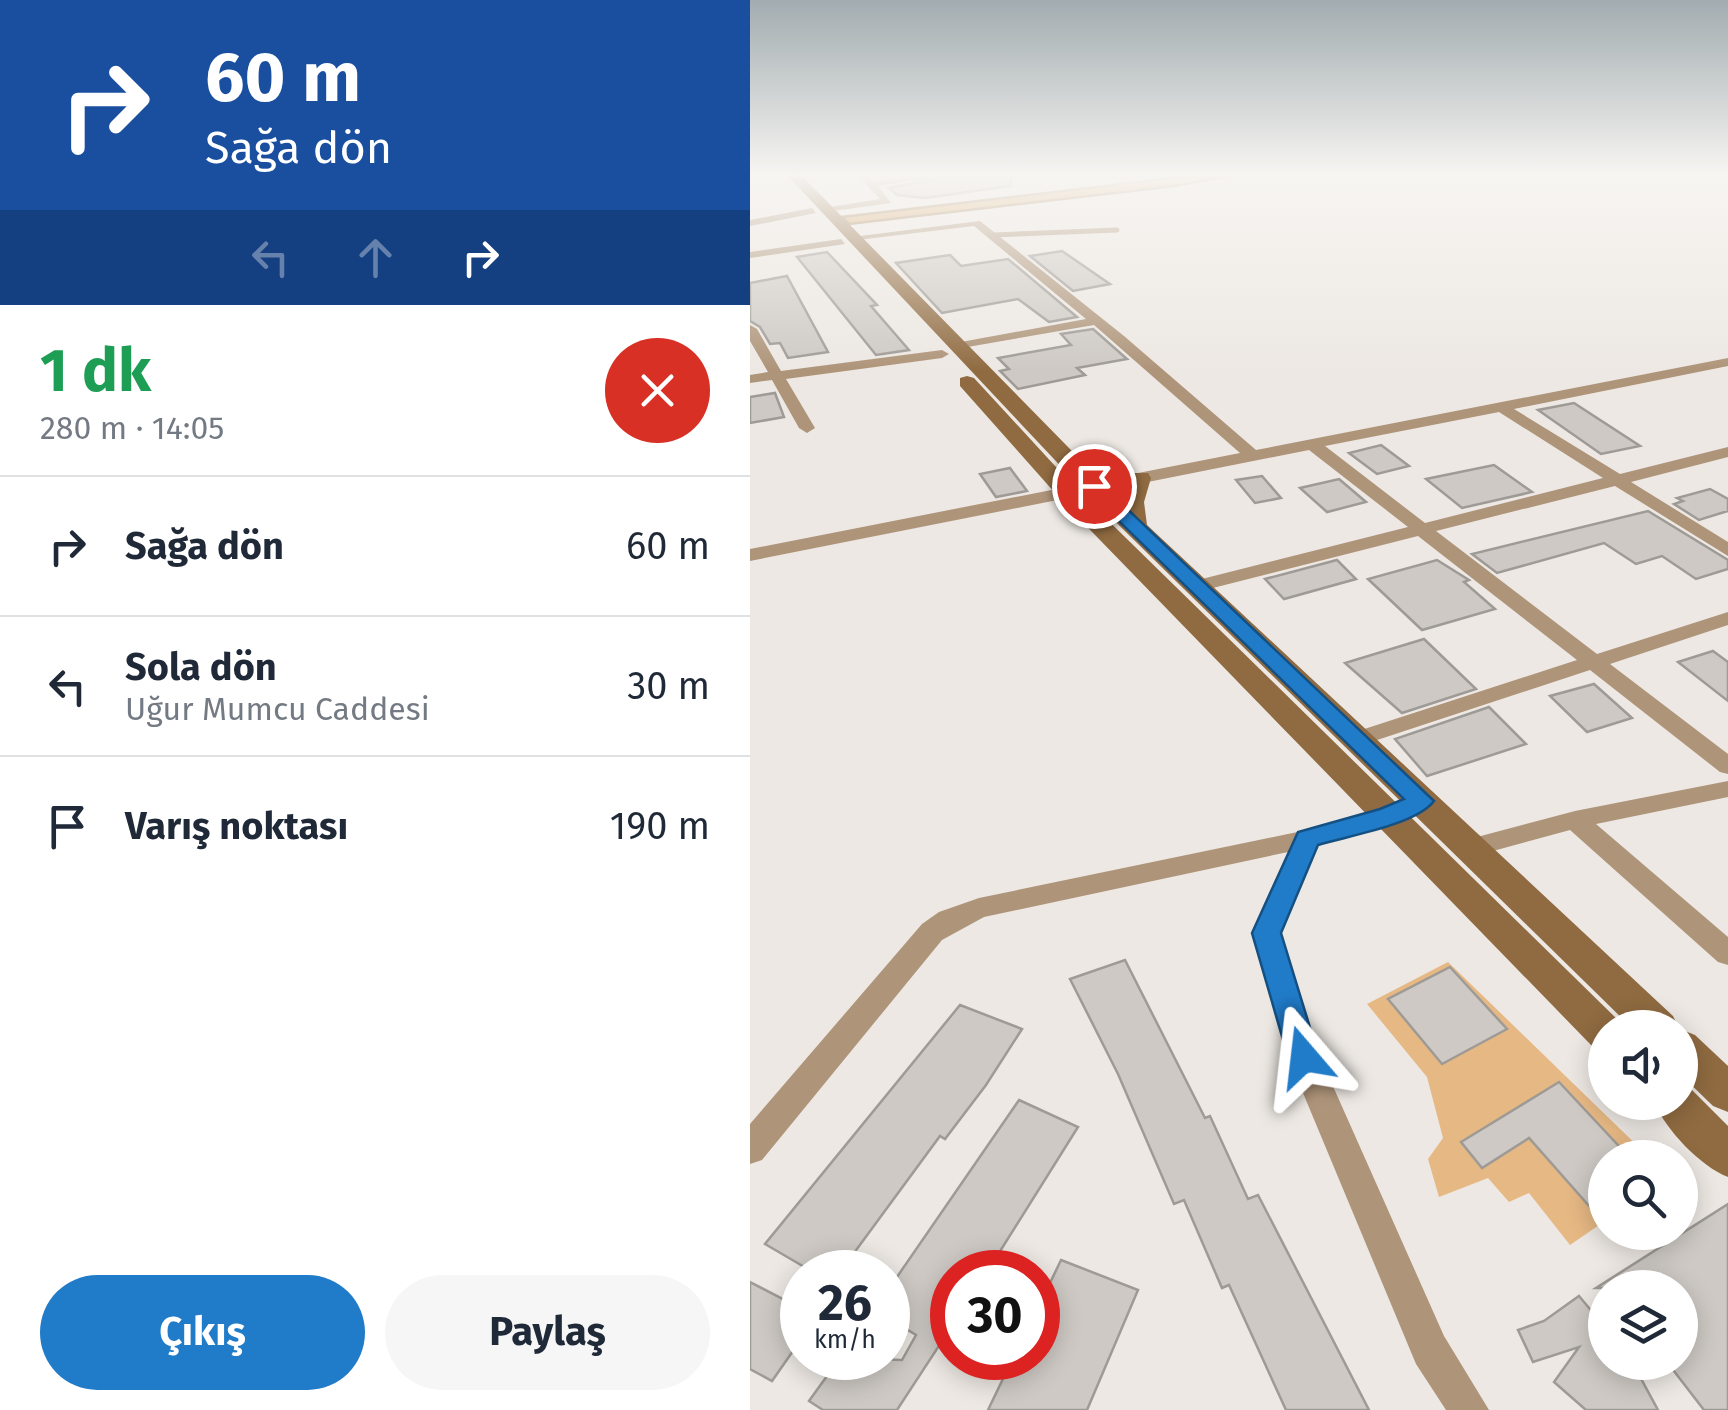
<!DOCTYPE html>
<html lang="tr">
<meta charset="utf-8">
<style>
body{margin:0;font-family:"Fira Sans",sans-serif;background:#f6f6f7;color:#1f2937;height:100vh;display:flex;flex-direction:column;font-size:38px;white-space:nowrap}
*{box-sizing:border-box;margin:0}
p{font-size:32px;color:#747a83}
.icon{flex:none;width:55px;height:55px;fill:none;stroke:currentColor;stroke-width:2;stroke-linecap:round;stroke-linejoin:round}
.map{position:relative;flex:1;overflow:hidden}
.sheet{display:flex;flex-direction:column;background:#fff;width:750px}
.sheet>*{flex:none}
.banner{background:#1a4fa0;color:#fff;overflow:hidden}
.buttons{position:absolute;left:838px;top:1010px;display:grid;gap:20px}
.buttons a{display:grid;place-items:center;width:110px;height:110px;border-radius:50%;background:#fff;box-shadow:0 5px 25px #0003;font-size:50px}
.speed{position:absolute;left:30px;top:1250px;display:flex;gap:20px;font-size:50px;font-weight:700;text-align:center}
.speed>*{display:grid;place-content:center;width:130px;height:130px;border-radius:50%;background:#fff;box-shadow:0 5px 25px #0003;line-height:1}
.speed small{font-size:25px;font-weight:400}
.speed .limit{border:15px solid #d22;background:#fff;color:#111}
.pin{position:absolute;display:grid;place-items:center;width:85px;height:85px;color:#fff;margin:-42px;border:5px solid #fff;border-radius:50%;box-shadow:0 2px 10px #0007}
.me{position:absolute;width:110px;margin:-55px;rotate:343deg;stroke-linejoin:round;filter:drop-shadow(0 0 8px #0008)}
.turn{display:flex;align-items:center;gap:35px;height:210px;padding:0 40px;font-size:45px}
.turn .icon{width:130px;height:130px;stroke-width:2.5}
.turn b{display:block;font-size:70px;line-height:85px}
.lanes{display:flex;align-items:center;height:95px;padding:0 40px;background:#0003;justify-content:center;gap:50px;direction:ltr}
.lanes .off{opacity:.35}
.round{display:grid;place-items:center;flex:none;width:105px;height:105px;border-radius:52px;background:#f6f6f7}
.overview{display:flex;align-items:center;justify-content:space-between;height:170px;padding:0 40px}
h1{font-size:60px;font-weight:700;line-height:75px;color:#1e9e55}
.action{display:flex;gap:20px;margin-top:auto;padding:20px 40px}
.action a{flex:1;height:115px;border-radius:60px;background:#207bc8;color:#fff;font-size:40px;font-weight:700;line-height:115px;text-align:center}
.action a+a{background:#f6f6f7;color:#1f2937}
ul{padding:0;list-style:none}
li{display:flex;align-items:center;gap:30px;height:140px;padding:0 40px;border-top:2px solid #e0e1e3}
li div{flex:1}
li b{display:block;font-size:38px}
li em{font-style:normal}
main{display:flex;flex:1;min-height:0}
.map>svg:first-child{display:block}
</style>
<main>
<section class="sheet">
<div class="banner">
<div class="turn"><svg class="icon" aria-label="right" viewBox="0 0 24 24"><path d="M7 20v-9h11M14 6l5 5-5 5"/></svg><div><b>60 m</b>Sağa dön</div></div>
<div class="lanes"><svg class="icon off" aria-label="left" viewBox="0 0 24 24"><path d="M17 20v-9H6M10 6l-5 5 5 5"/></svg><svg class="icon off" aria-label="ahead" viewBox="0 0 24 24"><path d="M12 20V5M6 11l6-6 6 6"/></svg><svg class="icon" aria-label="right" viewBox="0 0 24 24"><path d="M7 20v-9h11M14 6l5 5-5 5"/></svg></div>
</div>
<div class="overview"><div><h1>1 dk</h1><p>280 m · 14:05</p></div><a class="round" style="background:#d93025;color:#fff"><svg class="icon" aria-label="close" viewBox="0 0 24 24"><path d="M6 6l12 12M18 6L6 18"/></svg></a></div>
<ul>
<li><svg class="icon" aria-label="right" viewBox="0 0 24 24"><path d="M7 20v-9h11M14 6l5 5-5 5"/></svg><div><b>Sağa dön</b></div><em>60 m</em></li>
<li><svg class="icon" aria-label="left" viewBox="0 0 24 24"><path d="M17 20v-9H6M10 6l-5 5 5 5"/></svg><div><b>Sola dön</b><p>Uğur Mumcu Caddesi</p></div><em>30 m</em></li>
<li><svg class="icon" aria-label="arrive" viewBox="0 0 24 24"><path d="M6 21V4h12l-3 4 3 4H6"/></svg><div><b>Varış noktası</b></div><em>190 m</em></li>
</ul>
<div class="action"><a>Çıkış</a><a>Paylaş</a></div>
</section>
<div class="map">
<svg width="978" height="1410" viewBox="0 0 978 1410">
<rect width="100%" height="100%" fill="#ede8e3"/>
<path fill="#e6b884" d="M698,962L899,1157L855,1158V1221L820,1245L779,1193L759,1202L738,1178L689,1197L678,1159L693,1138L677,1077L617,1004Z"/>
<path fill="#d9a05c" stroke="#9c7444" stroke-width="2.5" d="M465,173H495L425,186L99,224L92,217Z"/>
<g fill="#cec9c4" stroke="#9e9a95" stroke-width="2.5">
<path d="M215,173H260L261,186L175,198L147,195L139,188Z"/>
<path d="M312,251L360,284L323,291L280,256Z"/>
<path d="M77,252L127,305L121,306L159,350L126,355L47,257Z"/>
<path d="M200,255L211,266L258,259L327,317L299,322L268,299L192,313L146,263Z"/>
<path d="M37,276L78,352L38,358L30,343L20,344L10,327L0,321V283Z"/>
<path d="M343,329L377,359L327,368L335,375L268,389L250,371L259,369L248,358L321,345L311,334Z"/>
<path d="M25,393L34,417L0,423V397Z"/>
<path d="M824,403L890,446L851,454L788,410Z"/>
<path d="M631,445L659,466L627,474L599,453Z"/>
<path d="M744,465L782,492L712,508L676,479Z"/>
<path d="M260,468L277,491L246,497L230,474Z"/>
<path d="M512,476L531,498L505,503L486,480Z"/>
<path d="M589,479L616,502L577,512L550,488Z"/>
<path d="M960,489L978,499V511L949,520L924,504L933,501L927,498Z"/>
<path d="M898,511L978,560V569L946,579L912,556L886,564L854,543L747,573L722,554Z"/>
<path d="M587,560L606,579L534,599L515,579Z"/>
<path d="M687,560L719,580L714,582L745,609L672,630L618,579Z"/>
<path d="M674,639L726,689L652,713L595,663Z"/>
<path d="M963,651L978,662V701L928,662Z"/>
<path d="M844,684L882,718L837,732L800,696Z"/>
<path d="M739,707L776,744L677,776L645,739Z"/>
<path d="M375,960L455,1118L460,1116L498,1199L508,1195L619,1410H536L479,1285L472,1288L434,1200L424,1204L368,1074L320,979Z"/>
<path d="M700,967L757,1029L692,1064L638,999Z"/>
<path d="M210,1005L272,1029L236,1085L195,1139L190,1136L90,1272H63L15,1244Z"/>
<path d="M809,1082L880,1158H855V1224L779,1138L732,1168L711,1142Z"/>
<path d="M269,1100L328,1127L237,1272H202V1326L147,1410H73L59,1401L90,1358L152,1360L166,1335L138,1318V1290Z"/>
<path d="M978,1204V1410H954L917,1362H930V1288H846Z"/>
<path d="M311,1260L388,1290L337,1410H238L263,1358H288V1308Z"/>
<path d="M0,1282L52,1309V1338L22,1381L0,1369Z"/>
<path d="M829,1296L849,1320L855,1311V1362H882L908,1410H836L804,1382L829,1347L783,1362L768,1330L794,1321Z"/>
</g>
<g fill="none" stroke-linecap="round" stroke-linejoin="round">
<path stroke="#ae9479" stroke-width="5" d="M244,235L367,230"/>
<g fill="#ae9479" fill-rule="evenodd">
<path d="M106,173H116L123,181L212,173L128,186L141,203L76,212L80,207L130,199Z"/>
<path d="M62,208L66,213L0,226V220Z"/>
<path d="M230,221L374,336L506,450L978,358V366L764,409L870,474L978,447V457L881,482L978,542V556L865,486L686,531L847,654L978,612V625L860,664L978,754V774L970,772L840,670L615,744H599L595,739L599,734L827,660L668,536L447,592L440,590L437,586L440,582L658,527L559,450L0,561V549L490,453L344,325L206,349V343L211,342L336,319L224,226L107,240L102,237ZM749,412L853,478L675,523L575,446Z"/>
<path d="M91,239L95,244L0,258V252Z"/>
<path d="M0,325L7,329L31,371L192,350L199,354L192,358L36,379L65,428L57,433L49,428L22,380L0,383V375L18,372L0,341Z"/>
<path d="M978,781V797L846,824L978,937V965L968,962L820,830L721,857L712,855L708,848L712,841L825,811Z"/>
<path d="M639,807L648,810L652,816L648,822L567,845L531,933L570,1057L694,1336L739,1410H696L666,1364L538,1057L503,933L538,852L234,917L192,940L12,1160L0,1164V1124L172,924L189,912L229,898L557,830Z"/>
</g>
<g fill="#906b41" fill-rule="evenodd">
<path d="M35,173H49L371,501L382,473H398L401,478L394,502L397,525L923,1016L929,1028H882L335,492Z"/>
<path d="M217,376L224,378L329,492L869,1021L873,1028H855V1050L841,1045L313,502L210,386V378Z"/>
<path d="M930,1029L945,1035L978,1066V1112L963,1106L930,1074Z"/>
<path d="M930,1085L940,1088L978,1126V1177C950,1166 916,1130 904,1102H930Z"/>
</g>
</g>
<linearGradient id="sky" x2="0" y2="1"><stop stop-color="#a2acb0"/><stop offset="0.47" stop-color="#f7f5f2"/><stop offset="1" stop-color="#f7f5f2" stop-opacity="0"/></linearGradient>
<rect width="978" height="371" fill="url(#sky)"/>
<path fill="#207bc8" stroke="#155082" stroke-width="2.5" d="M344,481L350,483L684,801C666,825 597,836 568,845L531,933L569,1057L565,1066L554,1070L542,1066L538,1057L502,933L548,832L630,809L654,799L337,490V483Z"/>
</svg>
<div class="buttons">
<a><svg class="icon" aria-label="sound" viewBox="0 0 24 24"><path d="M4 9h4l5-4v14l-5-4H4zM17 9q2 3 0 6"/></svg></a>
<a><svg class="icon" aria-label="search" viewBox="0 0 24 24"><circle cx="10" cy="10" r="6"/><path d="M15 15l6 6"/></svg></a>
<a><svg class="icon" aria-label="layers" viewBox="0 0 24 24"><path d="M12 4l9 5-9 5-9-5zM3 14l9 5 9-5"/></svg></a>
</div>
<div class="speed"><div>26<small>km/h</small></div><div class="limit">30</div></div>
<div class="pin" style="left:344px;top:486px;background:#d93025"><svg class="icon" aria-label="arrive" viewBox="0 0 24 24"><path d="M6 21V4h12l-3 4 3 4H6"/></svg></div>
<svg class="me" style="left:554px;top:1057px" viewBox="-20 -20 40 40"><path d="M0-17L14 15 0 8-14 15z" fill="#207bc8" stroke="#fff" stroke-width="4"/></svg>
</div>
</main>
